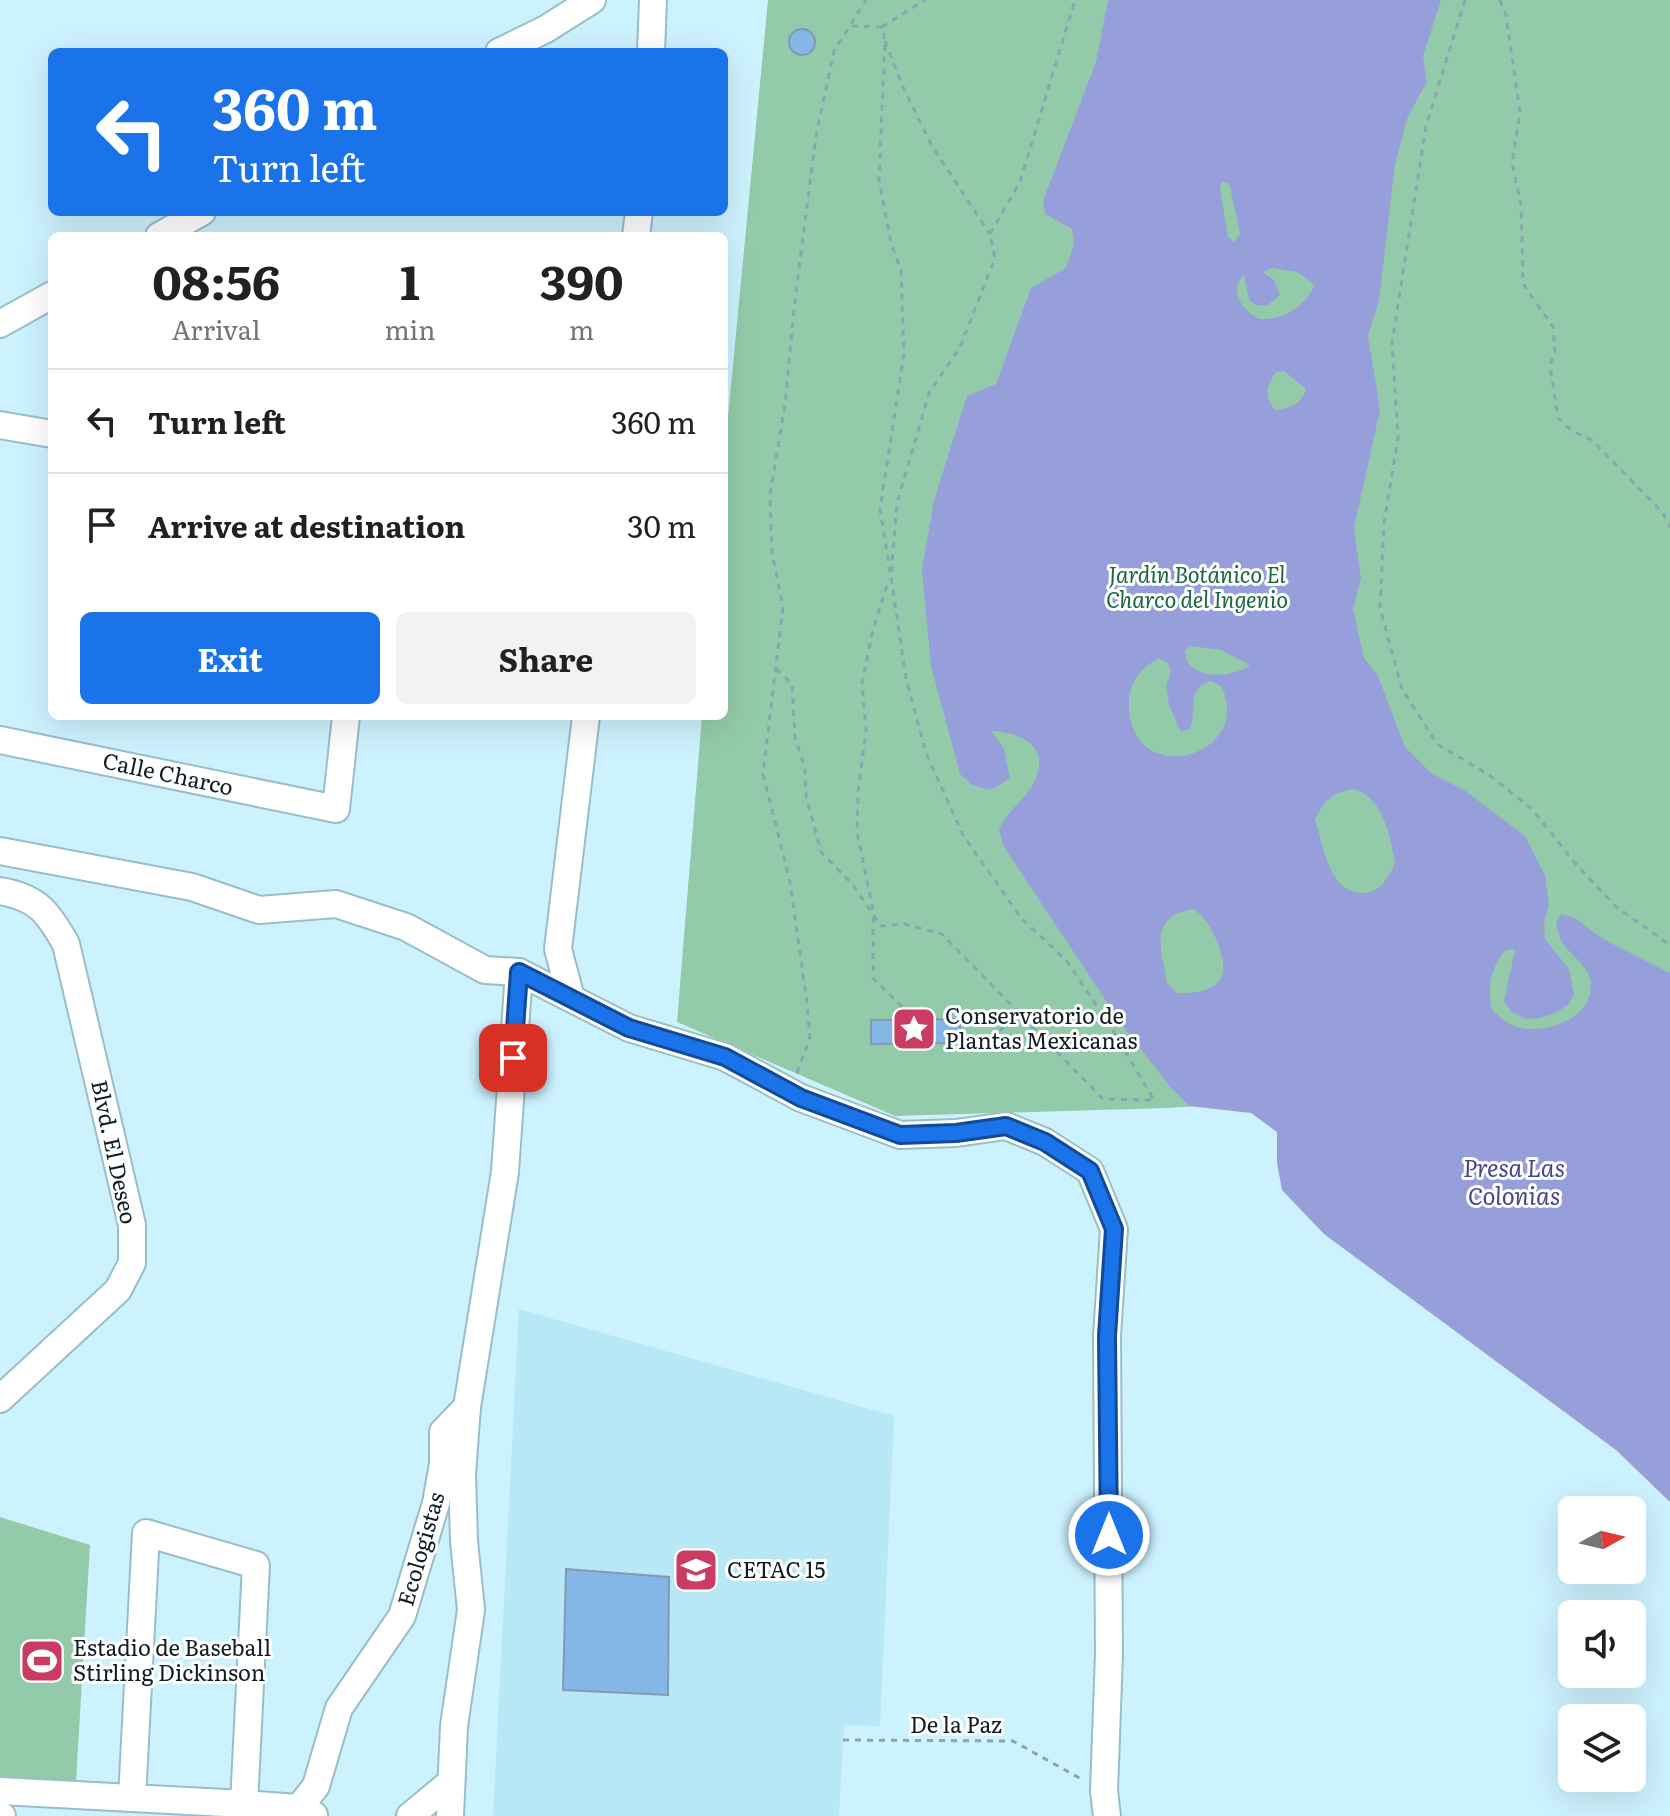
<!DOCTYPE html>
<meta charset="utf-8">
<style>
body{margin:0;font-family:Literata,serif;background:#f2f2f2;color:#202124;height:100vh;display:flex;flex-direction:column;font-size:30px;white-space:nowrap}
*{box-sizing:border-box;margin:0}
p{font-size:26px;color:#757577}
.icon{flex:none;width:44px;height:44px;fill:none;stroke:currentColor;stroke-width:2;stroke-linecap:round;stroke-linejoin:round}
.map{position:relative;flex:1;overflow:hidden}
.panel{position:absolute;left:48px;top:232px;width:680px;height:488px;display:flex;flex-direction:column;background:#fff;border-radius:12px;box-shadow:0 8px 32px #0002}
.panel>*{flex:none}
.top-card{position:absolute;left:48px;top:48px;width:680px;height:168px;border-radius:12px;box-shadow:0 8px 32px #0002;background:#1a73e8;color:#fff;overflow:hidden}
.needle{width:52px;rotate:82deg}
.tools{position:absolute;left:1558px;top:1496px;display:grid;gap:16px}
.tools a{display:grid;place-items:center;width:88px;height:88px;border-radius:12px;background:#fff;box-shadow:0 8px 32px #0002;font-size:40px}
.pin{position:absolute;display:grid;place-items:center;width:68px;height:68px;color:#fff;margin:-34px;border-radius:16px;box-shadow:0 4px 12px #0006}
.me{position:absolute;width:88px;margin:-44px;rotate:0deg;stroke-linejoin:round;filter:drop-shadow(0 0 6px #0008)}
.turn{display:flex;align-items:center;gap:28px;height:168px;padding:0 32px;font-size:36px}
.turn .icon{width:104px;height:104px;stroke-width:2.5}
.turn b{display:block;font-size:56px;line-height:68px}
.eta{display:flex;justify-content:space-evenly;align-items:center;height:136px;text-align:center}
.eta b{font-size:48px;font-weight:700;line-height:56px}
.action{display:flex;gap:16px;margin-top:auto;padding:16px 32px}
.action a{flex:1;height:92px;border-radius:12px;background:#1a73e8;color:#fff;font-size:32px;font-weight:700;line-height:92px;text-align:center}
.action a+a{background:#f2f2f2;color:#202124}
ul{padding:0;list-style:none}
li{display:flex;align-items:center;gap:24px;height:104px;padding:0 32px;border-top:2px solid #e0e0e0}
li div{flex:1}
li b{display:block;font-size:30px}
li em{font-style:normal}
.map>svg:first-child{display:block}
</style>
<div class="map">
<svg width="1670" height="1816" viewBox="0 0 1670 1816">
<rect width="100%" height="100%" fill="#ccf2fe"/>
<path fill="#b8e7f5" d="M519,1309L894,1416L880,1726L844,1725L839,1816H493Z"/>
<g fill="#93cbaa">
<path d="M768,0H1670V1050L1401,1095L1166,1108L895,1116L677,1022L702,716H724V459Z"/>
<path d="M0,1517L90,1545L76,1781L0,1778Z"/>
</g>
<path fill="#979fda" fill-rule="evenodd" d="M1108,0H1441L1423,56L1427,82L1408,116L1395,164L1379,301L1368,335L1380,410L1354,528L1361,578L1353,609L1364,658L1378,676L1405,747L1431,773L1464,790L1525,836L1545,875L1549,905L1544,924L1545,939L1569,969L1574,994L1569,1004L1554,1014L1540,1018L1526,1019L1511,1012L1504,1001L1515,950H1506C1491,965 1487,989 1492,1010C1500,1017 1507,1024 1517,1027C1548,1036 1601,1015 1589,976C1584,962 1569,954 1562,942C1559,937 1558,930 1556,924L1561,914L1575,918L1603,939L1670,973V1502L1616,1450L1324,1234L1282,1190L1277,1163V1132L1251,1113L1189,1106L1171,1088L1120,1022L1004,847L999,830C1007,810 1027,799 1035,780C1051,744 1018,732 991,731L1004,748L1010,779L990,790L972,785L960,774L931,666L922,570L934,500L967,396L996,384L1031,288L1066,268L1074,244L1072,229L1045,214L1043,201L1096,62ZM1222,182L1229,183L1240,234L1234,242L1228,237L1220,188ZM1272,268L1297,272L1315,285C1303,308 1285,320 1259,319C1243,310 1227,291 1244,275L1249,300L1256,305L1267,306L1280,295L1274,280L1263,272ZM1284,371L1306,389C1301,405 1290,408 1275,410C1263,397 1267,385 1276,372ZM1191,646L1221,650L1250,665C1232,679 1185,681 1185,650ZM1159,658L1168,663L1171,672L1166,685L1169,705L1181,732L1190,729C1198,710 1185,689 1211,681L1222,687C1253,758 1132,790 1129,707C1128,684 1139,669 1159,658ZM1355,789C1384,799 1390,836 1395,863C1389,877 1381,891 1365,893C1329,895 1324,846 1315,820C1323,801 1334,791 1355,789ZM1193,909C1209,916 1233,965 1219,981C1210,993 1191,993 1177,993L1167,983C1161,948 1148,917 1193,909Z"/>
<g fill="#84b6e6" stroke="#839ab1" stroke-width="2">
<circle cx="802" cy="42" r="13"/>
<path d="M960,1019V1043L871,1044V1020Z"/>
<path d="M566,1569L669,1577L668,1695L563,1690Z"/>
</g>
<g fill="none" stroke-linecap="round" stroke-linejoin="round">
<g stroke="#99bec9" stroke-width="30">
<g id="minor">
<path d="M499,52L546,29L592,0"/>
<path d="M651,52L653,0"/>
<path d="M159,236L202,212"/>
<path d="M636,236L639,212"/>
<path d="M0,324L52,295"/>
<path d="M0,425L52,434"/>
<path d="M0,740L336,809L346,716"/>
<path d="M0,851L192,887L259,910L336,904L406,927L485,970L519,972L629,1028L725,1057L801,1098L900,1135L956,1133L1006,1126L1045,1142L1090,1171L1114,1229L1107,1336L1109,1654L1104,1791L1107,1816"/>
<path d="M0,891C37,897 48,912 66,944L132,1225V1263L118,1290L0,1399"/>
<path d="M571,998L558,949L586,716"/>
<path d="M0,1791L244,1804L299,1808L314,1815"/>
<path d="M132,1798L146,1533L256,1565L244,1804"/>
<path d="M0,1816H2"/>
<path d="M299,1816V1808L316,1786L339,1708L402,1616L436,1503L443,1464V1432L467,1407"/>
<path d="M410,1816L451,1782"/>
<path d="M450,1816L454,1726L471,1610L464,1541L462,1474L467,1407L505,1172L519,972"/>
</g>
</g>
<g stroke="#88a6af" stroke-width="3" stroke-dasharray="6 6" stroke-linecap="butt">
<path d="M1465,0L1426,126L1392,343L1398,438L1384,523L1380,608L1402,689L1437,744L1489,775L1532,809L1575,863L1615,906L1670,945"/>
<path d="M1500,0L1506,15L1520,112L1512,163L1521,205L1523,284L1553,327L1555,352L1550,365L1558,418L1572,431L1592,440L1663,513L1670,527"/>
<path d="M852,26L882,27L885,40L879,180L891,243L901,271L904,354L880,509L890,572"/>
<path d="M882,27L925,0"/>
<path d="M885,41L902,85L932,146L990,234"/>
<path d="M776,669L792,684L795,737L805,769L806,796L821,852L853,885L881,926L904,924L942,934L1103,1099L1154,1100L1111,1027L1066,960L1021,918L963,835L926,753L906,679L891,576L897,503L929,393L960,347L995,258L990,234L1020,182L1075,0"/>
<path d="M873,910L857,832L858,792L866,731L862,683L873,630L889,579"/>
<path d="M873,917V978L915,1020"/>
<path d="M960,1030L989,1043L1017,1012"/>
<path d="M797,1073L810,1037L806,995L790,882L763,774L783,607L772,553L770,495L785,405L794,308L816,136L834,51L866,0"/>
<path d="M843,1740L1013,1741L1083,1780"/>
</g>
<use href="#minor" stroke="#fff" stroke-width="26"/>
</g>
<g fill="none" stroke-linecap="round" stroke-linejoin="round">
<g stroke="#114b97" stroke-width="20">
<path id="route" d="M513,1058L519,972L629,1028L725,1057L801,1098L900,1135L956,1133L1006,1126L1045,1142L1090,1171L1114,1229L1107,1336L1109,1535"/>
</g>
<use href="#route" stroke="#1a73e8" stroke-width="14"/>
</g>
<defs>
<g id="sight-square" transform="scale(2.3)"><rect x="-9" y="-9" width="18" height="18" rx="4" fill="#cb3c64" stroke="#fff"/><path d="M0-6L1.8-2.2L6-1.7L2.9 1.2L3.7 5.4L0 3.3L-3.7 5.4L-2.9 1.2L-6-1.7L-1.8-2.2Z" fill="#fff"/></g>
<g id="school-square" transform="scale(2.3)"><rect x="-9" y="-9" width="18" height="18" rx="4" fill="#cb3c64" stroke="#fff"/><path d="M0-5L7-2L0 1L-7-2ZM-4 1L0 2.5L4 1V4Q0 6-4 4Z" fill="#fff"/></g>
<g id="stadium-square" transform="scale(2.3)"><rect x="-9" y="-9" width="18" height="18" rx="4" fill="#cb3c64" stroke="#fff"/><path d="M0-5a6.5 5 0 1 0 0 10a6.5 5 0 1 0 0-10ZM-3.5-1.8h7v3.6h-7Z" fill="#fff"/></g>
</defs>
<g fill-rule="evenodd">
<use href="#sight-square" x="914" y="1029"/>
<use href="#school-square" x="696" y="1570"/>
<use href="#stadium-square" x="42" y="1661"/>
</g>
<g text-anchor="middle" stroke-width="6" stroke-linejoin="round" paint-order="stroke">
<g font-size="22" font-style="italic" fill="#1a6642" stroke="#fff">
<text x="1197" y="583">Jardín Botánico El<tspan x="1197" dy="25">Charco del Ingenio</tspan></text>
</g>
<g font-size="22" fill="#0e1d21" stroke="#fff">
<text transform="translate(168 774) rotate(12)" y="8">Calle Charco</text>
<text transform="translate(114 1152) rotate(78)" y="8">Blvd. El Deseo</text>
<text transform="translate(421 1549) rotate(-74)" y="8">Ecologistas</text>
<text x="956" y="1733">De la Paz</text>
</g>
<g font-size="22" fill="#0e1d21" stroke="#fff" text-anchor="start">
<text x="945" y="1024">Conservatorio de<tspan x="945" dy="25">Plantas Mexicanas</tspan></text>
<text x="727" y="1578">CETAC 15</text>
<text x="73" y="1656">Estadio de Baseball<tspan x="73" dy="25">Stirling Dickinson</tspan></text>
</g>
<g font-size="24" font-style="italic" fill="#43478f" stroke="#fff">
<text x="1514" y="1177">Presa Las<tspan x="1514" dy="28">Colonias</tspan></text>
</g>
</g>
</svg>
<div class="tools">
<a><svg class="needle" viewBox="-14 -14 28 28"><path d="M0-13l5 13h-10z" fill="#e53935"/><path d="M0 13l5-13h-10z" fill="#757577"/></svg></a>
<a><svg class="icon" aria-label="sound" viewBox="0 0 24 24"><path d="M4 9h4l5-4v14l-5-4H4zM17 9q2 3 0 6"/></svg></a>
<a><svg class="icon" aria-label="layers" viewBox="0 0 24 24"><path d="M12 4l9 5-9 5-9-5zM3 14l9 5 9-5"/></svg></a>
</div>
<div class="pin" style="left:513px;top:1058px;background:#d93025"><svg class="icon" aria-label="arrive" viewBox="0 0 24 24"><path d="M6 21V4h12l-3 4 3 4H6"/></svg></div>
<svg class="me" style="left:1109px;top:1535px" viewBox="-20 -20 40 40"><circle r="17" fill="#1a73e8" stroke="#fff" stroke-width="3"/><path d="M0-11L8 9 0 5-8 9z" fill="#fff"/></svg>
<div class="top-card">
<div class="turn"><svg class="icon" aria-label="left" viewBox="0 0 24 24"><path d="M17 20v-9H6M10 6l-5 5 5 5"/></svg><div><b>360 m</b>Turn left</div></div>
</div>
<section class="panel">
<div class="eta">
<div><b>08:56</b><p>Arrival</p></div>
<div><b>1</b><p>min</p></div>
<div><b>390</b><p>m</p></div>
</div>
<ul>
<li><svg class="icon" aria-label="left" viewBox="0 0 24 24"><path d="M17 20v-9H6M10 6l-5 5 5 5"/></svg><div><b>Turn left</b></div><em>360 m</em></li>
<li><svg class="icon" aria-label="arrive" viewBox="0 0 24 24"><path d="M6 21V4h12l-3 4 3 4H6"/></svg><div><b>Arrive at destination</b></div><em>30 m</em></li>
</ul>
<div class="action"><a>Exit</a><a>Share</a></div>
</section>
</div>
